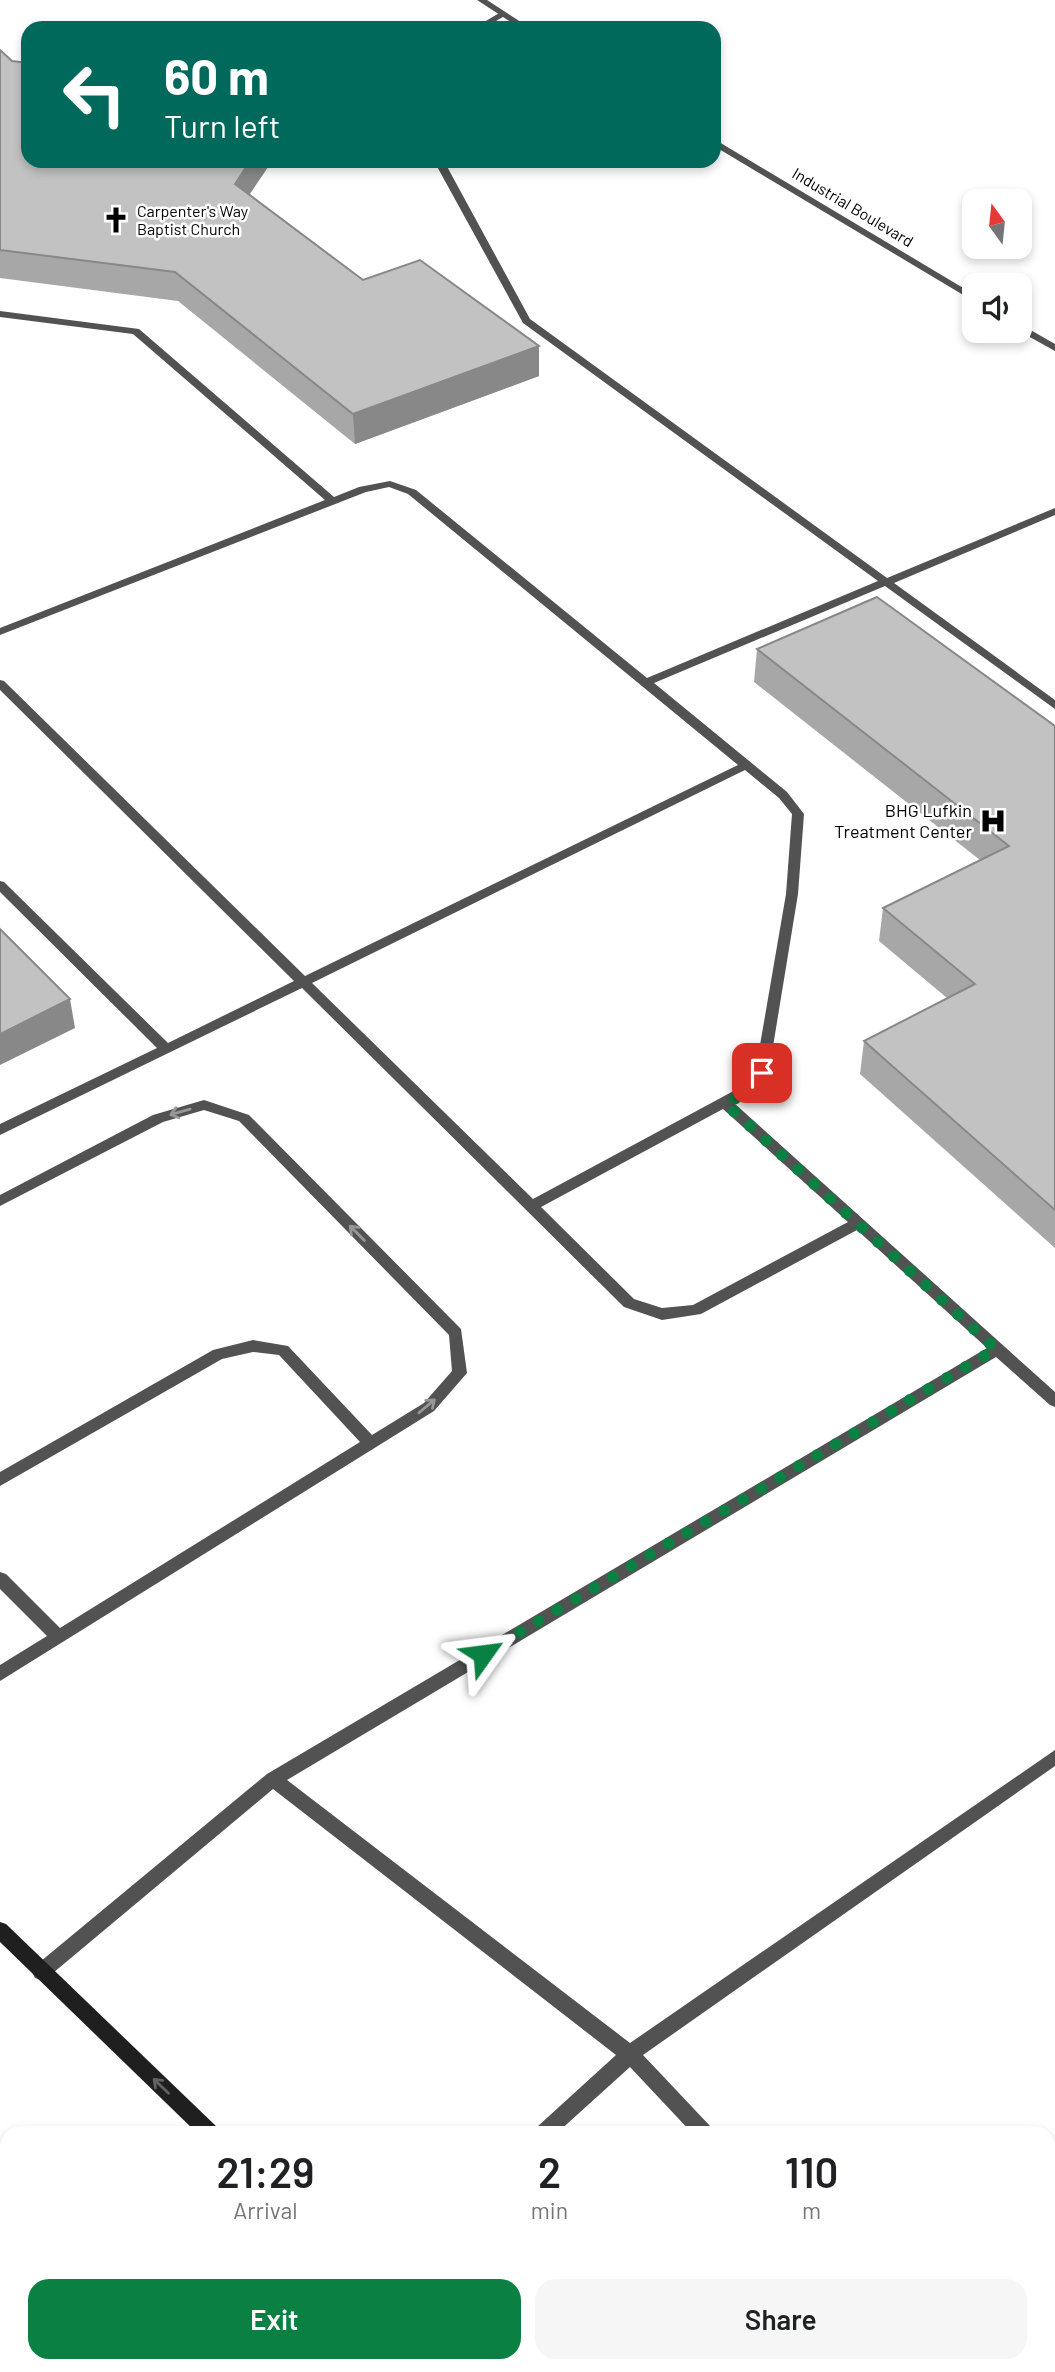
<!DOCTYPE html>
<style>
body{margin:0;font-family:Barlow,sans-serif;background:#f6f6f6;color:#202124;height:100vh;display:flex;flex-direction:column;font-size:26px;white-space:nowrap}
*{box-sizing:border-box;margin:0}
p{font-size:23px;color:#757577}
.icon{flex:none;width:38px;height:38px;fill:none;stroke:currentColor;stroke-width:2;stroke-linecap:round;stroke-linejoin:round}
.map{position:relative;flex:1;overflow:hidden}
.panel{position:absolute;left:0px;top:2126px;width:1055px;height:247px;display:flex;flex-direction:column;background:#fff;border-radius:21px 21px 0 0;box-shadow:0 4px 10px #0003}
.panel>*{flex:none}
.banner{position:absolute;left:21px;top:21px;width:700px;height:147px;border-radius:21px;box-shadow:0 4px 10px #0003;background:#00695c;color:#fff;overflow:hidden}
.needle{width:46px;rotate:345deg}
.tools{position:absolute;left:962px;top:189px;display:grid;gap:14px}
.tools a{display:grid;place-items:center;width:70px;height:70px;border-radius:14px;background:#fff;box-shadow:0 4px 10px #0003;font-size:35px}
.pin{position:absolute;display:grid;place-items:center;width:60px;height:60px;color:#fff;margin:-30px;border-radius:14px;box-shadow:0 4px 10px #0006}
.me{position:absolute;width:77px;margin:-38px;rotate:59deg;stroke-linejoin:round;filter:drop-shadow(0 0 5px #0008)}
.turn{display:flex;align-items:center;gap:24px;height:147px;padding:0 28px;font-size:32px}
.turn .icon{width:91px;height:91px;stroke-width:2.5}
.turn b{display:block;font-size:49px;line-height:60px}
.eta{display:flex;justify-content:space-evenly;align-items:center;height:119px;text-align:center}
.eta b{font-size:42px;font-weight:600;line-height:49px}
.cta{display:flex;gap:14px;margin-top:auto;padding:14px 28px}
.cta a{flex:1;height:80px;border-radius:21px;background:#0b8043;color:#fff;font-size:28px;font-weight:600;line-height:80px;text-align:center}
.cta a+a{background:#f6f6f6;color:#202124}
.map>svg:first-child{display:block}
</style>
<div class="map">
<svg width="1055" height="2372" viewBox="0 0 1055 2372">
<rect width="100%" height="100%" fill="#fff"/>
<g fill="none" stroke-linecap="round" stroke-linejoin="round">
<g stroke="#dbdbdb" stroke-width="2">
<g id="highway">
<path d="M0,2304L7,2307V2341L0,2338Z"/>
<path d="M30,2366H63L66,2372H33Z"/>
</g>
</g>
<g fill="#525252" fill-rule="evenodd">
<path d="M501,12L508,14L484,28H474Z"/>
<path d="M434,161H444L530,319L887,578L1055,508V515L894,583L1055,700V709L885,586L654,683L787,792L804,814L798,894L767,1083L765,1086L734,1103L1055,1392V1407L1050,1405L996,1357L287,1780L630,2043L1055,1750V1766L643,2055L711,2127L713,2133H692L630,2067L557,2133H535L537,2127L616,2055L273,1789L47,1978L41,1980L35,1978L32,1972L35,1966L267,1774L987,1348L857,1230L701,1314L662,1320L624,1307L302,988L0,1135V1124L157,1048L0,892V881L4,882L168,1043L294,981L0,690V680L4,681L305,976L738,765L408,494L389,487L366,492L0,635V628L325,500L133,334L0,317V311L139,329L334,497L359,487L390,481L416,490L647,678L878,581L523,323ZM745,770L779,798L792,814L786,894L754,1080L533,1199L312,983ZM723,1109L848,1222L693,1305L662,1308L634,1299L541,1207Z"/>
<path d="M204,1100L249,1115L461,1329L467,1373L434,1411L0,1681V1665L47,1636L0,1589V1572L6,1574L60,1628L360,1442L279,1355L253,1352L222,1359L0,1486V1472L213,1350L253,1340L288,1346L372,1435L424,1403L452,1371L449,1335L239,1121L204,1110L163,1122L0,1206V1195L153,1115Z"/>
<path d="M913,2366H936L939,2372H916Z"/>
</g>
<g fill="#525252" fill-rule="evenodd">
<path d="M477,0H487L530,28H520Z"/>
<path d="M714,139L975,295V302L714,146Z"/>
<path d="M1020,324L1055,344V351L1019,331Z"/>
</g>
<g fill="#1f1f1f" fill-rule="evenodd">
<path d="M0,1922L6,1924L217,2127L219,2133H197L0,1942Z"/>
<path d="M414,2366H434L436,2372H416Z"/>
<path d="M449,2366H472L475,2372H452Z"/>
</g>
<use href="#highway" fill="#000" fill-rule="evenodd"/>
</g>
<g fill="#a7a7a7">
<path d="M0,50L12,61L272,161L249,195L363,280L539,346V376L355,444L178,301L0,278Z"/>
<path d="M757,649L1055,726V1248L860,1074L864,1041L947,998L879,941L883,908L980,860L754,682Z"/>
</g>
<g fill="#888">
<path d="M250,161H272L237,213L235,184Z"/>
<path d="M539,346V376L355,444L353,414Z"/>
<path d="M70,999L75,1028L0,1065V1034Z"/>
</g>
<g fill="#c2c2c2" stroke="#888" stroke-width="2">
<path d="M0,50L12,61L28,63V161H250L235,184L363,280L420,260L539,346L353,414L175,272L0,250Z"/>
<path d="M877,597L1055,726V1210L864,1041L975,984L883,908L1009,846L757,649Z"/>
<path d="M0,929L70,999L0,1034Z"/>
</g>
<defs><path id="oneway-shaft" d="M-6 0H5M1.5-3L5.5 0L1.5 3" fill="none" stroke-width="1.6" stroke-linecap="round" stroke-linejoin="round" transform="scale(1.75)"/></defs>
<g stroke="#979797">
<use href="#oneway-shaft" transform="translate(180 1112) rotate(164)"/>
<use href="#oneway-shaft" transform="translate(357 1233) rotate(-135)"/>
<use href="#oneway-shaft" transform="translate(427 1406) rotate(-40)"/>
</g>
<use stroke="#626262" href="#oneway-shaft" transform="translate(161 2086) rotate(-136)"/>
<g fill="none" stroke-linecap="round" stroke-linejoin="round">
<path stroke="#0b8043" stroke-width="12" stroke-dasharray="0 21.6" d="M483,1654L996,1349L726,1104L760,1083L762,1073"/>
</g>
<defs>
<g id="church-bare" transform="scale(2.1)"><path d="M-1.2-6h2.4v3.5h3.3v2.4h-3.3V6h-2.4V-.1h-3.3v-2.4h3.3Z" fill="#000" stroke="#fff" stroke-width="2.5" paint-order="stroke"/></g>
<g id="hospital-bare" transform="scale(2.1)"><path d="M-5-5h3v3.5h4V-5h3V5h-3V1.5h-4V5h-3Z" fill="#000" stroke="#fff" stroke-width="2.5" paint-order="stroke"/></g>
</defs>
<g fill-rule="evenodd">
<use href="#church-bare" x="116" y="220"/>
<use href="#hospital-bare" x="993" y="821"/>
</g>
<g text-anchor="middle" stroke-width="5" stroke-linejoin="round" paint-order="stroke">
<g font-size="16" fill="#000" stroke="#fff">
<text transform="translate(853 207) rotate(31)" y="6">Industrial Boulevard</text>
</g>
<g font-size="16" fill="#000" stroke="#fff" text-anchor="start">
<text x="137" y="217">Carpenter's Way<tspan x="137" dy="18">Baptist Church</tspan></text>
</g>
<g font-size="18" fill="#000" stroke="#fff" text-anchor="end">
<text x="972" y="817">BHG Lufkin<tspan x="972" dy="21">Treatment Center</tspan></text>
</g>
</g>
</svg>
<div class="tools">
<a><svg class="needle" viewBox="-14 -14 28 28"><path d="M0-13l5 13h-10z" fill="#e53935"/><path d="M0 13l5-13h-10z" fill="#757577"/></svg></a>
<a><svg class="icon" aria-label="sound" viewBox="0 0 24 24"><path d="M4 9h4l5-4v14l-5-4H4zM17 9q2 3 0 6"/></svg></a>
</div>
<div class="pin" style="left:762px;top:1073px;background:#d93025"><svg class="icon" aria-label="arrive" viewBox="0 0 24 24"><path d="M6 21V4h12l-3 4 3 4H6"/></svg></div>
<svg class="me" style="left:483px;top:1654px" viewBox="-20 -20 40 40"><path d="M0-17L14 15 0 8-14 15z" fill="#0b8043" stroke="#fff" stroke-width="4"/></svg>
<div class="banner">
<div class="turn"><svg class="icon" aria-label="left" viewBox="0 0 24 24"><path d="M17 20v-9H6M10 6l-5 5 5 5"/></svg><div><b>60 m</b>Turn left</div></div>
</div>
<section class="panel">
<div class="eta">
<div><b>21:29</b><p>Arrival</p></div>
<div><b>2</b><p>min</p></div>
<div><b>110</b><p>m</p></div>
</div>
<div class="cta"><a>Exit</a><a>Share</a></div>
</section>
</div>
